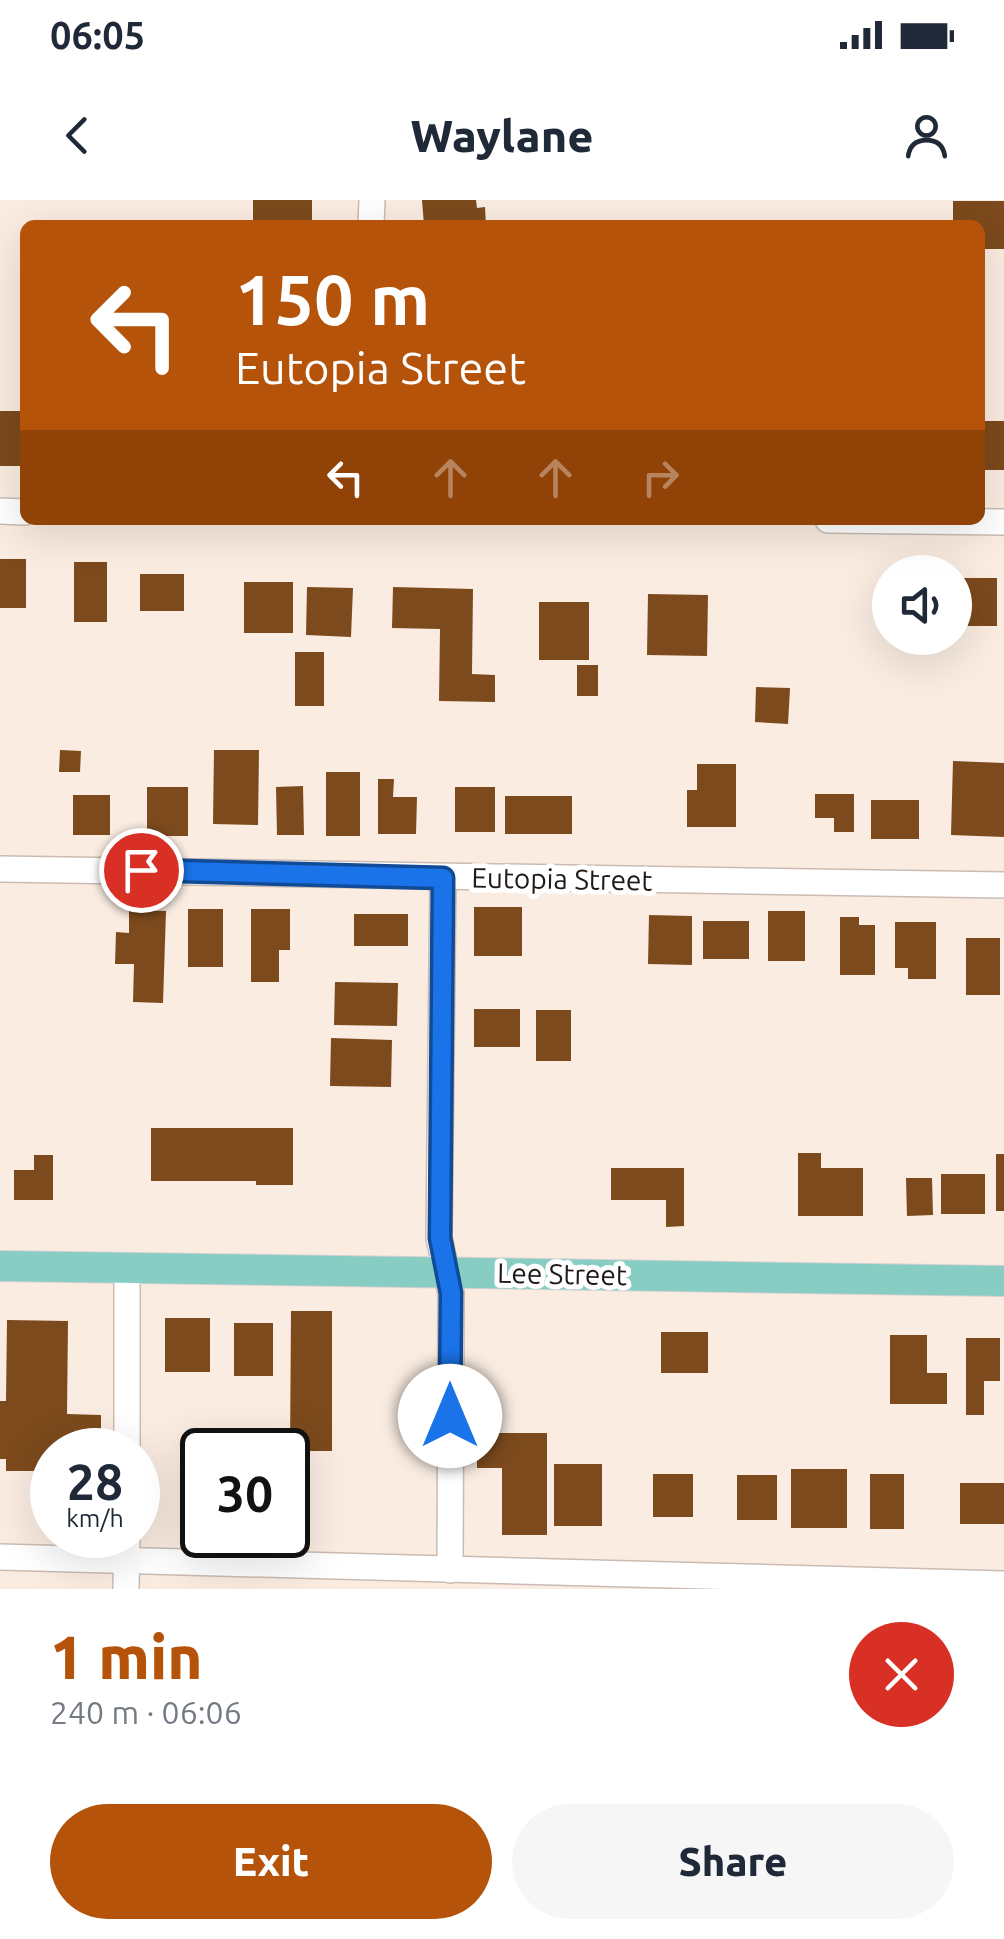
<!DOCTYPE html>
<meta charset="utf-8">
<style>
body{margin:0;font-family:Ubuntu,sans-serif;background:#f6f6f7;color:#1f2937;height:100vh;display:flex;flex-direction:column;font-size:38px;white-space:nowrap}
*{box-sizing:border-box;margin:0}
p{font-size:32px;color:#747a83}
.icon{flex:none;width:55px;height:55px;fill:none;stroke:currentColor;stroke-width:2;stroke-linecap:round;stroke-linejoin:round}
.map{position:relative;height:1389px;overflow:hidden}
.side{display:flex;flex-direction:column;background:#fff;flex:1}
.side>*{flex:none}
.hud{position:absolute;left:20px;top:20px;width:965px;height:305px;border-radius:15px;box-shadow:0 10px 40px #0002;background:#b45309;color:#fff;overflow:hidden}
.fabs{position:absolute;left:872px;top:355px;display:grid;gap:20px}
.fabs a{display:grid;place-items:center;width:100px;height:100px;border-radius:50%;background:#fff;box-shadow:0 10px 40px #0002;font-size:50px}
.speed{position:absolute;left:30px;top:1228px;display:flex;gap:20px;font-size:50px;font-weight:700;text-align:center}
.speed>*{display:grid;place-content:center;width:130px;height:130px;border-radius:50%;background:#fff;box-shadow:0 10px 40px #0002;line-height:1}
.speed small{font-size:25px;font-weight:400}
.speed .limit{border:5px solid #111;border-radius:15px;background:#fff;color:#111}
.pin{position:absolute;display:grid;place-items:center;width:85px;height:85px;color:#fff;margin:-42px;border:5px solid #fff;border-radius:50%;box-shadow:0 2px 10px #0007}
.me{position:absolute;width:110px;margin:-55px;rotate:0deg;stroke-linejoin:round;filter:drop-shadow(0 0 8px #0008)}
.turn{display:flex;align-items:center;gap:35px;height:210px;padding:0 50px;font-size:45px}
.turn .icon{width:130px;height:130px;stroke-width:2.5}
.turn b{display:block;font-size:70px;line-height:85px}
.lanes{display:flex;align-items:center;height:95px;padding:0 50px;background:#0003;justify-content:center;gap:50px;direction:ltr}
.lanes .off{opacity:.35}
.round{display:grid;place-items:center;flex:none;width:105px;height:105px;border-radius:52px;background:#f6f6f7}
.head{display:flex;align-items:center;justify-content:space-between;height:170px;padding:0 50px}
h1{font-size:60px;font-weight:800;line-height:75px;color:#b45309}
.button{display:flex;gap:20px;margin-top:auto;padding:20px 50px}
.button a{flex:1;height:115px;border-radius:60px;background:#b45309;color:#fff;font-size:40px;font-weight:800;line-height:115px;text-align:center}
.button a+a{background:#f6f6f7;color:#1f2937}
.status{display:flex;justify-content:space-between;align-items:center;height:70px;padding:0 50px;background:#fff;direction:ltr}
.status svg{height:28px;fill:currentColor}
header{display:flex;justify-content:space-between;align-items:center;height:130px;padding:0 50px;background:#fff;font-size:45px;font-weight:800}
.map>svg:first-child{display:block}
</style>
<div class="status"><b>06:05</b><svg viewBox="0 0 49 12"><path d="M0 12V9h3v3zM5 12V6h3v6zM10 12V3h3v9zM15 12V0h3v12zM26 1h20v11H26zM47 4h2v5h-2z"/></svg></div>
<header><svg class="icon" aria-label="back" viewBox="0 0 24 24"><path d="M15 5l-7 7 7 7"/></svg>Waylane<svg class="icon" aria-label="person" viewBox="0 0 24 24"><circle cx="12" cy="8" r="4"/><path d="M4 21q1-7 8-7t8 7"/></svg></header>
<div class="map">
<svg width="1004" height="1389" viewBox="0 0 1004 1389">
<rect width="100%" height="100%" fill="#faece1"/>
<g fill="#7c4a1c">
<rect x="253" y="0" width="59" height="25"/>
<path d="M422,0H476L477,8L485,7L486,25H424Z"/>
<path d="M953,1H1004V49H980V25H953Z"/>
<rect x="0" y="211" width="25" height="55"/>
<rect x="980" y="221" width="24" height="49"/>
<rect x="0" y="359" width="26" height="49"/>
<rect x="74" y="362" width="33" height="60"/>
<rect x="140" y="374" width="44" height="37"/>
<rect x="958" y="378" width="39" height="48"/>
<rect x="244" y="382" width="49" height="51"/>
<path d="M307,387L353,388L351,437L306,435Z"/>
<path d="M393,387L473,389L472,474L495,475V502L439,501L440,429L392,428Z"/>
<path d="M648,394L708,395L707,456L647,455Z"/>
<rect x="539" y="402" width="50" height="58"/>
<rect x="295" y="452" width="29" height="54"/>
<rect x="577" y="465" width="21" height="31"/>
<path d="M756,487L790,488L788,524L755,522Z"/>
<path d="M60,550L81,551L80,572H59Z"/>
<path d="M214,550H259L258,625L213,624Z"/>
<path d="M953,561L1004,563V637L951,635Z"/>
<path d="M697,564H736V627H687V590H697Z"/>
<rect x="326" y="572" width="34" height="64"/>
<path d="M378,579H394L393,597H417L416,634H378Z"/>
<path d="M303,586L304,635H277L276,587Z"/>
<rect x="147" y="587" width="41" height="49"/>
<rect x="455" y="587" width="40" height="45"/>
<path d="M815,594H854V632H834V618H815Z"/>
<rect x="73" y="595" width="37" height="40"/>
<rect x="505" y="596" width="67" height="38"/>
<rect x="871" y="600" width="48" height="39"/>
<rect x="474" y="707" width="48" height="49"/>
<rect x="188" y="709" width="35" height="58"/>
<path d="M251,709H290V750H279V782H251Z"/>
<path d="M129,710L166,711L163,803L133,802L134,764H115L116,732L129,733Z"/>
<rect x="768" y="711" width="37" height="50"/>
<rect x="354" y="714" width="54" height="32"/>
<path d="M649,715L692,716V765L648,764Z"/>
<path d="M840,717H859V725H875V775H840Z"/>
<rect x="703" y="721" width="46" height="38"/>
<path d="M895,722H936V779H908V768H895Z"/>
<rect x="966" y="738" width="34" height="57"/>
<path d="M335,782L398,783L397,826L334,825Z"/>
<rect x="474" y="809" width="46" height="38"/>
<rect x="536" y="810" width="35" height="51"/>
<path d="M331,838L392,840L391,887L330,886Z"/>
<path d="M151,928H293V985H256V981H151Z"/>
<path d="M798,953H821V968H863V1016H798Z"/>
<rect x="996" y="954" width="8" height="57"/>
<path d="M34,955H53V1000H14V970H34Z"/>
<path d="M611,968H684V1026L666,1027V1000H611Z"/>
<rect x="941" y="974" width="44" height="40"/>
<path d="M906,978H932L933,1015L907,1016Z"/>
<path d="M291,1111H332V1251H290Z"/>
<rect x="165" y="1118" width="45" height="54"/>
<path d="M7,1120L68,1121L67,1214L101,1215V1241H72L71,1250H52V1271H6V1259H0V1201H6Z"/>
<rect x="234" y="1123" width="39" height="53"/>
<rect x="661" y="1132" width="47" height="41"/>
<path d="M890,1135H927V1173H947V1204H890Z"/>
<path d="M966,1138H1000V1181H984V1215H966Z"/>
<path d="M477,1233H547V1335H502V1268H477Z"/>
<path d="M184,1253L202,1254V1311L183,1310Z"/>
<rect x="554" y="1264" width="48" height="62"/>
<rect x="791" y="1269" width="56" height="59"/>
<rect x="653" y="1274" width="40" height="43"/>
<rect x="870" y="1274" width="34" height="55"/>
<rect x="737" y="1275" width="40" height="45"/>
<rect x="960" y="1283" width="44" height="41"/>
</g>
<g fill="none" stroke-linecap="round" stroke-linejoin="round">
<g stroke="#cabcb2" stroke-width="28">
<g id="minor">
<path d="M371,25L372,0"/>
<path d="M0,311L25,312"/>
<path d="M828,320L1004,322"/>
<path d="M0,669L1004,685"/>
<path d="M443,677L439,1038L451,1093L450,1370"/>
<path d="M127,1250V1069"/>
<path d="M0,1357L1004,1384"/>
<path d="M126,1389L127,1335"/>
</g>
</g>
<g stroke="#d2d1d1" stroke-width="32">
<path id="major" d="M0,1066L1004,1081"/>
</g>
<use href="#minor" stroke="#fff" stroke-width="25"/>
<use href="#major" stroke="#88cdc4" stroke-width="30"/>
</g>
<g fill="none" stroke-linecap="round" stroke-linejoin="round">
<g stroke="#114b97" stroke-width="25">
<path id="route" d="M141,670L443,678L440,1038L451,1093L450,1216"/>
</g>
<use href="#route" stroke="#1a73e8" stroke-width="18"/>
</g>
<g text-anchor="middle" stroke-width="10" stroke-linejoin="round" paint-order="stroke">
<g font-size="28" fill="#1f1a17" stroke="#fff">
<text transform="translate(562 679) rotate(1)" y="10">Eutopia Street</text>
<text transform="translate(562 1074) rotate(1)" y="10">Lee Street</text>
</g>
</g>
</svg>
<div class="fabs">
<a><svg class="icon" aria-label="sound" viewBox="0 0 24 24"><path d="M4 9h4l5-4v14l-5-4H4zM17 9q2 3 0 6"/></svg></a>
</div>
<div class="speed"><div>28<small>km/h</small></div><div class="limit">30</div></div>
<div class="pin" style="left:141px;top:670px;background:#d93025"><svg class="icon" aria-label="arrive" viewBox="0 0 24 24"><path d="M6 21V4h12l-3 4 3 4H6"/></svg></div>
<svg class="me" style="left:450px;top:1216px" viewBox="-20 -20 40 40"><circle r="19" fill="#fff"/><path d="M0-13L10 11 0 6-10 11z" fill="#1a73e8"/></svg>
<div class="hud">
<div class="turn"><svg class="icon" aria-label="left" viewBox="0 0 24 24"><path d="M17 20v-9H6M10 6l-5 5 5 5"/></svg><div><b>150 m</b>Eutopia Street</div></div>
<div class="lanes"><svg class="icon" aria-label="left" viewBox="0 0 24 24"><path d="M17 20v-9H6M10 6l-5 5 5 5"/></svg><svg class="icon off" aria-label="ahead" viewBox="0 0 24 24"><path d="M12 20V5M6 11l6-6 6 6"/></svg><svg class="icon off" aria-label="ahead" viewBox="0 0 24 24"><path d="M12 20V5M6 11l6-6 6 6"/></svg><svg class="icon off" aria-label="right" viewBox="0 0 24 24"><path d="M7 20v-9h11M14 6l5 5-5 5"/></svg></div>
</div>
</div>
<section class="side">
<div class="head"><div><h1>1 min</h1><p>240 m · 06:06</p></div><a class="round" style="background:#d93025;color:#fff"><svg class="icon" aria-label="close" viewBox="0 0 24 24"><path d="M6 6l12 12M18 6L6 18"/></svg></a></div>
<div class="button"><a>Exit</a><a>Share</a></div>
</section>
